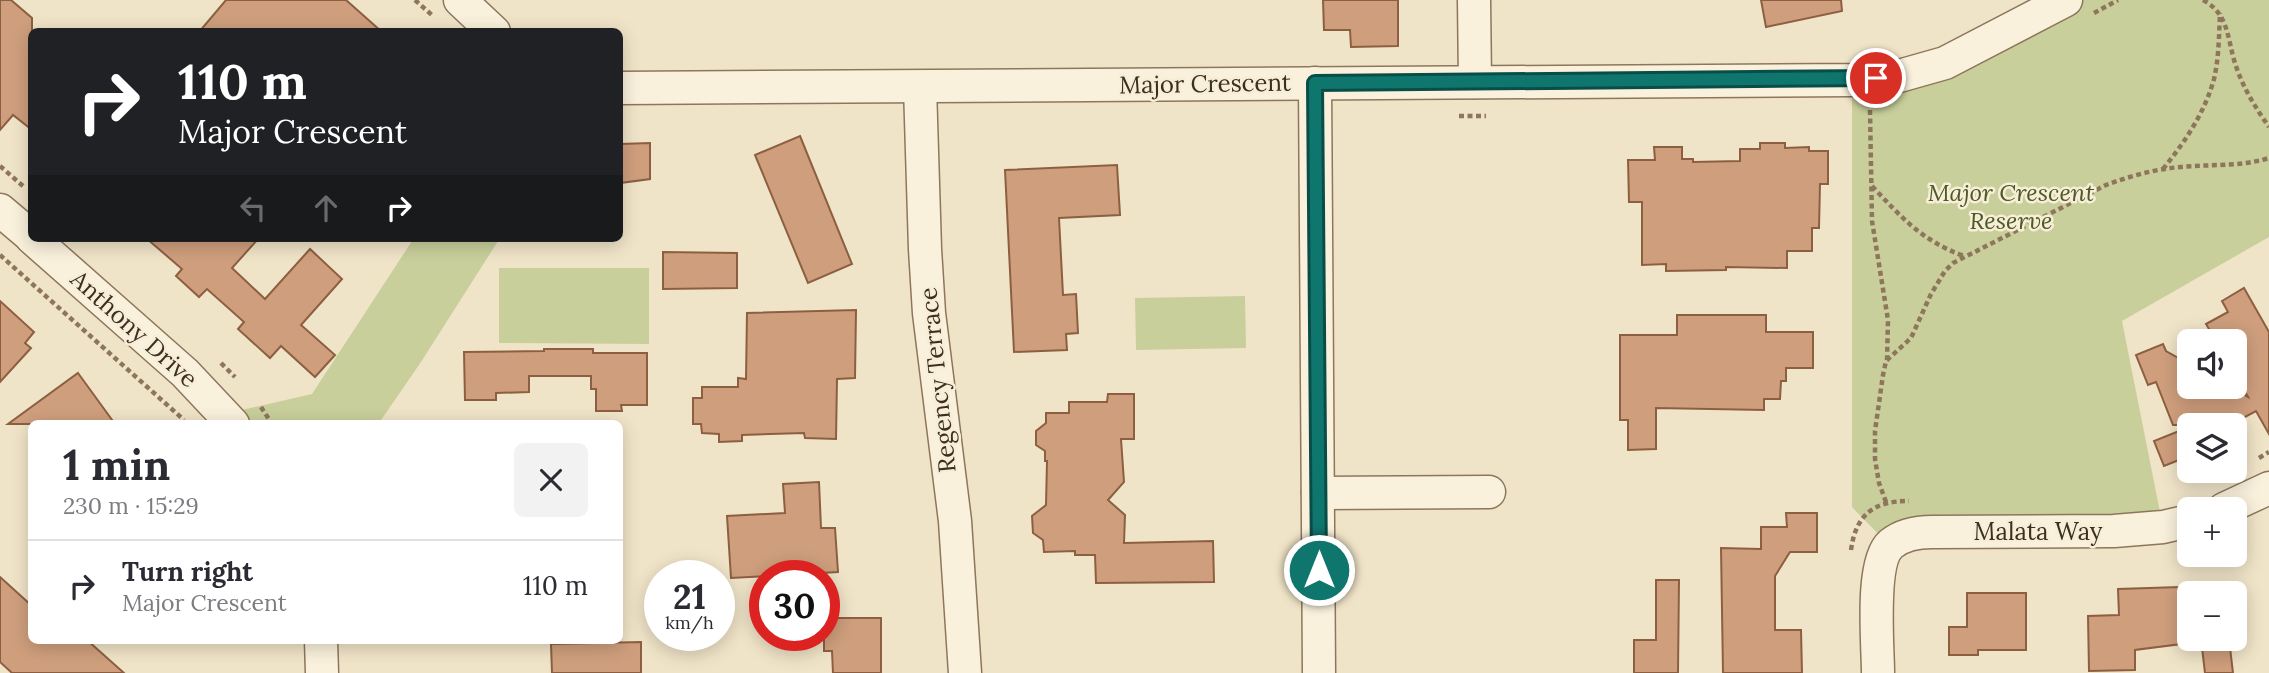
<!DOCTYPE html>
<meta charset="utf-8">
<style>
body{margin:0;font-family:Lora,serif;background:#f2f2f3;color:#2b2b33;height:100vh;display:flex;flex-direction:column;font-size:26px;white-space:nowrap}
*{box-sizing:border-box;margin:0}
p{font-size:23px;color:#7c7c81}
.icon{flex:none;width:38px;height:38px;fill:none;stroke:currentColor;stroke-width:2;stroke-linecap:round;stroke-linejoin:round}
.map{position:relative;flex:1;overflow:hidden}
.sheet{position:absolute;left:28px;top:420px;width:595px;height:224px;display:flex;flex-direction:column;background:#fff;border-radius:10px;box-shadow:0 4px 18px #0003}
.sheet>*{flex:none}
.hud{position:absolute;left:28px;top:28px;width:595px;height:214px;border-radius:10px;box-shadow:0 4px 18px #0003;background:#202124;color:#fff;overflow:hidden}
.controls{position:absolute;left:2177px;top:329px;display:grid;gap:14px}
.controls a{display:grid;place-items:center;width:70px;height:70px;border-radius:10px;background:#fff;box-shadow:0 4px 18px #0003;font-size:35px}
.speed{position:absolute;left:644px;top:560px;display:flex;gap:14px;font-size:35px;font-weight:700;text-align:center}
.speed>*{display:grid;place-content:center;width:91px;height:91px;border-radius:50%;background:#fff;box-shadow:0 4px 18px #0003;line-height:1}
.speed small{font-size:18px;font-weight:400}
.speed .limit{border:10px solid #d22;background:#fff;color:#111}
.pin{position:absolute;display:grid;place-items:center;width:60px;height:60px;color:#fff;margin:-30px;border:4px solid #fff;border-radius:50%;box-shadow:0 2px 7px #0007}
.me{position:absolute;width:77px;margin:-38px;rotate:0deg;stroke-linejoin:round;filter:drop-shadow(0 0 5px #0008)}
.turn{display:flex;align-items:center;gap:24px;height:147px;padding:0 35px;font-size:32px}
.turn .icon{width:91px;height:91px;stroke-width:2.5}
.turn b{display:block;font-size:49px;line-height:60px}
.lanes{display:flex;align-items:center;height:66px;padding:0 35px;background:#0003;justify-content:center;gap:35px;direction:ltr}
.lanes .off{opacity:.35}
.round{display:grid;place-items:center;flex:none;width:74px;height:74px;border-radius:10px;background:#f2f2f3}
.head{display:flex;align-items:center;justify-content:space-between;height:119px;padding:0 35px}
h1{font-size:42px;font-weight:700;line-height:52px}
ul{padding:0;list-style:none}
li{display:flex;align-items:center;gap:21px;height:91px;padding:0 35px;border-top:2px solid #e1e1e2}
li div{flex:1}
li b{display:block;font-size:26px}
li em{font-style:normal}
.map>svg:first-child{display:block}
</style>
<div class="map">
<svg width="2269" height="673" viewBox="0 0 2269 673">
<rect width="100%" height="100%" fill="#f0e4c8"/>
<g fill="#c9cf9b">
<path d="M2066,0H2269V237L2122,321L2163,527L1889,545L1852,507V80L1899,76Z"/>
<path d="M414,238H500L421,362L379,423H233L224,414L312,394Z"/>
<path d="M499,268H649V344L499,343Z"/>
<path d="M1245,296L1246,348L1136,350L1135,298Z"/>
</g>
<g fill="#cf9f7d" stroke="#8d5f41" stroke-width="2">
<path d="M0,0H11L32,18V130L13,115L0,130Z"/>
<path d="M226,0H346L382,32H199Z"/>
<path d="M1323,0H1398V46L1351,47L1350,30H1324Z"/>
<path d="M1761,0H1841L1842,11L1766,27Z"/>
<path d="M800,136L852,264L808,283L755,155Z"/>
<path d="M650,143V179L620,183V144Z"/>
<path d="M1760,143H1785V148L1809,147V151H1828V184H1820L1819,228H1812V251H1787V268L1726,267V270L1666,271V264L1642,265V202H1629L1628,160H1655L1654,147H1682V159H1693V162L1740,161V149H1760Z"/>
<path d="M1117,165L1120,215L1059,218L1063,295L1076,294L1078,333L1066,334L1067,350L1014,352L1005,170Z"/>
<path d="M146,238H259L232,268L265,299L310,249L342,279L301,325L335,355L315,377L281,346L270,358L238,329L244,322L207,289L199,297L176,276L182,269Z"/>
<path d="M663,252L737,253V288L663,289Z"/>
<path d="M2244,288L2269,332V434L2256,411L2230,425H2173L2156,382L2148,385L2136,355L2163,344L2166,351L2189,364V387H2230L2248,397L2235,374V341H2216L2206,324L2228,312L2222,301Z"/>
<path d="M0,301L34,332L25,343L31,348L0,382Z"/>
<path d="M856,310L855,378L837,379L836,439L805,438L804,433L742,435V441L719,442V434L702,433L701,424H693V398H702V387H738V378L746,379L747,313Z"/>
<path d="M1677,315H1766V332H1813V368H1786V381H1781L1780,399H1764V410L1656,408V449L1628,450V420H1620V335H1677Z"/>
<path d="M544,349H593V353H647V405H621L622,411H596V389H591V376H529V392L496,393V400H465L464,352L544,351Z"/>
<path d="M78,373L115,424H8Z"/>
<path d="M1108,394H1134V439H1121L1124,482L1108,500L1125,515L1124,543L1213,541L1214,582L1096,583L1095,555H1075V551L1044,552L1043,540L1033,533L1032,516L1046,505L1047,461H1045V451L1036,445V431L1046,423V413H1069V402H1107Z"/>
<path d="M2189,427V456L2164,466L2154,441Z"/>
<path d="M819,482L821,528H835L838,572L731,578L727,516L785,513L783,484Z"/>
<path d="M1786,513H1817V552H1790L1775,576V630H1801L1802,673H1723L1721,548L1761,549V527H1787Z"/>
<path d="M0,577L32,606V640H87L124,673H12L0,662Z"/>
<path d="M1656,580H1679L1678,673H1634V640H1656Z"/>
<path d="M2180,587L2183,614H2189V643L2135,650V670L2089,671L2088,616L2119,615L2118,589Z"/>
<path d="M1967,593H2026V650H1978V655H1949V627H1967Z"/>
<path d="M824,618H881V673H833L832,651H824Z"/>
<path d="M2201,639H2229L2233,673H2205Z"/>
<path d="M641,642V673H552L551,644Z"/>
</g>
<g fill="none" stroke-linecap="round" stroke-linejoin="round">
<g stroke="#8d765c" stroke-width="35">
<g id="minor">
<path d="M460,0L494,32"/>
<path d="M1474,0L1475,82"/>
<path d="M1315,83L1319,673"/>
<path d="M920,87L925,249L929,313L955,521L965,673"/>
<path d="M620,88L1852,80L1899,76L1945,63L2066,0"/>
<path d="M0,210L32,237"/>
<path d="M32,238L185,373L233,424"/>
<path d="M1318,493L1489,492"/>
<path d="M2224,509L2269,488"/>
<path d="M321,640L322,673"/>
<path d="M1878,673C1878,645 1870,562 1891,544C1902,535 1918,532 1932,532L2114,531L2163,527L2189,521"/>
</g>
</g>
<g stroke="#8d765c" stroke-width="4.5" stroke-dasharray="5 3.5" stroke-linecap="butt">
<path d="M415,0L433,16"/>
<path d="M2203,0C2229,14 2227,38 2235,63C2242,86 2255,107 2269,127"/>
<path d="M2094,13L2118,0"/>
<path d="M1870,110L1872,221L1888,320L1887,360"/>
<path d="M1459,116H1486"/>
<path d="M0,166L23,186"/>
<path d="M2163,169C2185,142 2205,112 2214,79C2219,58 2219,35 2220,13"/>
<path d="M1872,186C1901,217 1922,241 1964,256"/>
<path d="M0,255L184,420"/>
<path d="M221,363L235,377"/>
<path d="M261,407L272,424"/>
<path d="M2259,458L2269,452"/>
<path d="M1886,502L1879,483L1875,459V431L1883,375L1886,361L1911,338L1931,294L1945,271L1953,263L2106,185C2130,176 2155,169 2181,167C2211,164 2240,167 2269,158"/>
<path d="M1851,550C1856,514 1874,501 1909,501"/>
</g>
<use href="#minor" stroke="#faf1dc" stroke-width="32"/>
</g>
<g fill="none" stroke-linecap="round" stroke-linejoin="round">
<g stroke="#0a4d48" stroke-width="18">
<path id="route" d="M1319,570L1315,83L1876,78"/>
</g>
<use href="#route" stroke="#0f766e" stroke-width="12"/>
</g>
<g text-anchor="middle" stroke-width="5" stroke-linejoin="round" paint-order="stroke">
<g font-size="24" fill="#3d2e20" stroke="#f7eed8">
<text transform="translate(1205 84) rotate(-1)" y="8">Major Crescent</text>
<text transform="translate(134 329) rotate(42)" y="8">Anthony Drive</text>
<text transform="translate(938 380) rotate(-96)" y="8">Regency Terrace</text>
<text x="2038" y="540">Malata Way</text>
</g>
<g font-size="24" font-style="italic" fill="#4d5a26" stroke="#f7eed8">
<text x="2011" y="201">Major Crescent<tspan x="2011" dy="28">Reserve</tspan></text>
</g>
</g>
</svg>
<div class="controls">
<a><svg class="icon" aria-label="sound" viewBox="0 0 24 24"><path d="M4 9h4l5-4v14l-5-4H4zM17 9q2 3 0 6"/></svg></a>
<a><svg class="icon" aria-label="layers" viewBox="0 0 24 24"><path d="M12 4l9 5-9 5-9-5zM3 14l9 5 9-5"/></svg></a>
<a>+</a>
<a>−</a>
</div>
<div class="speed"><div>21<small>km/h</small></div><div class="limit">30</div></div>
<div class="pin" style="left:1876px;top:78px;background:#d93025"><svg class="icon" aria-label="arrive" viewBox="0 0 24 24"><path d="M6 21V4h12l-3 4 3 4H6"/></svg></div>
<svg class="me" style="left:1319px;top:570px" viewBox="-20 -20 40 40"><circle r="17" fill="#0f766e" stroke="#fff" stroke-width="3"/><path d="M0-11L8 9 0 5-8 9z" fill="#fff"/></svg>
<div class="hud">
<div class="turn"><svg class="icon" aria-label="right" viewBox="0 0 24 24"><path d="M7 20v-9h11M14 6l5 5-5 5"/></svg><div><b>110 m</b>Major Crescent</div></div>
<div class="lanes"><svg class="icon off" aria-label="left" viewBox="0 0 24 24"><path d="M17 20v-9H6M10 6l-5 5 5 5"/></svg><svg class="icon off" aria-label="ahead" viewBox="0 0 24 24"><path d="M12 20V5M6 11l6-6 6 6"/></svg><svg class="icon" aria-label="right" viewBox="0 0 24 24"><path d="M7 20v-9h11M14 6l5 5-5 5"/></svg></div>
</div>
<section class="sheet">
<div class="head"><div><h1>1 min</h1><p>230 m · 15:29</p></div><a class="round"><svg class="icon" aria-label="close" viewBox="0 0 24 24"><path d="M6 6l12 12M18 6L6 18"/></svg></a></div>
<ul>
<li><svg class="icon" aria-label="right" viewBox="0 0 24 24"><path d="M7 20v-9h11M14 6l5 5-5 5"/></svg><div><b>Turn right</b><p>Major Crescent</p></div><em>110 m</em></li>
</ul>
</section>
</div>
